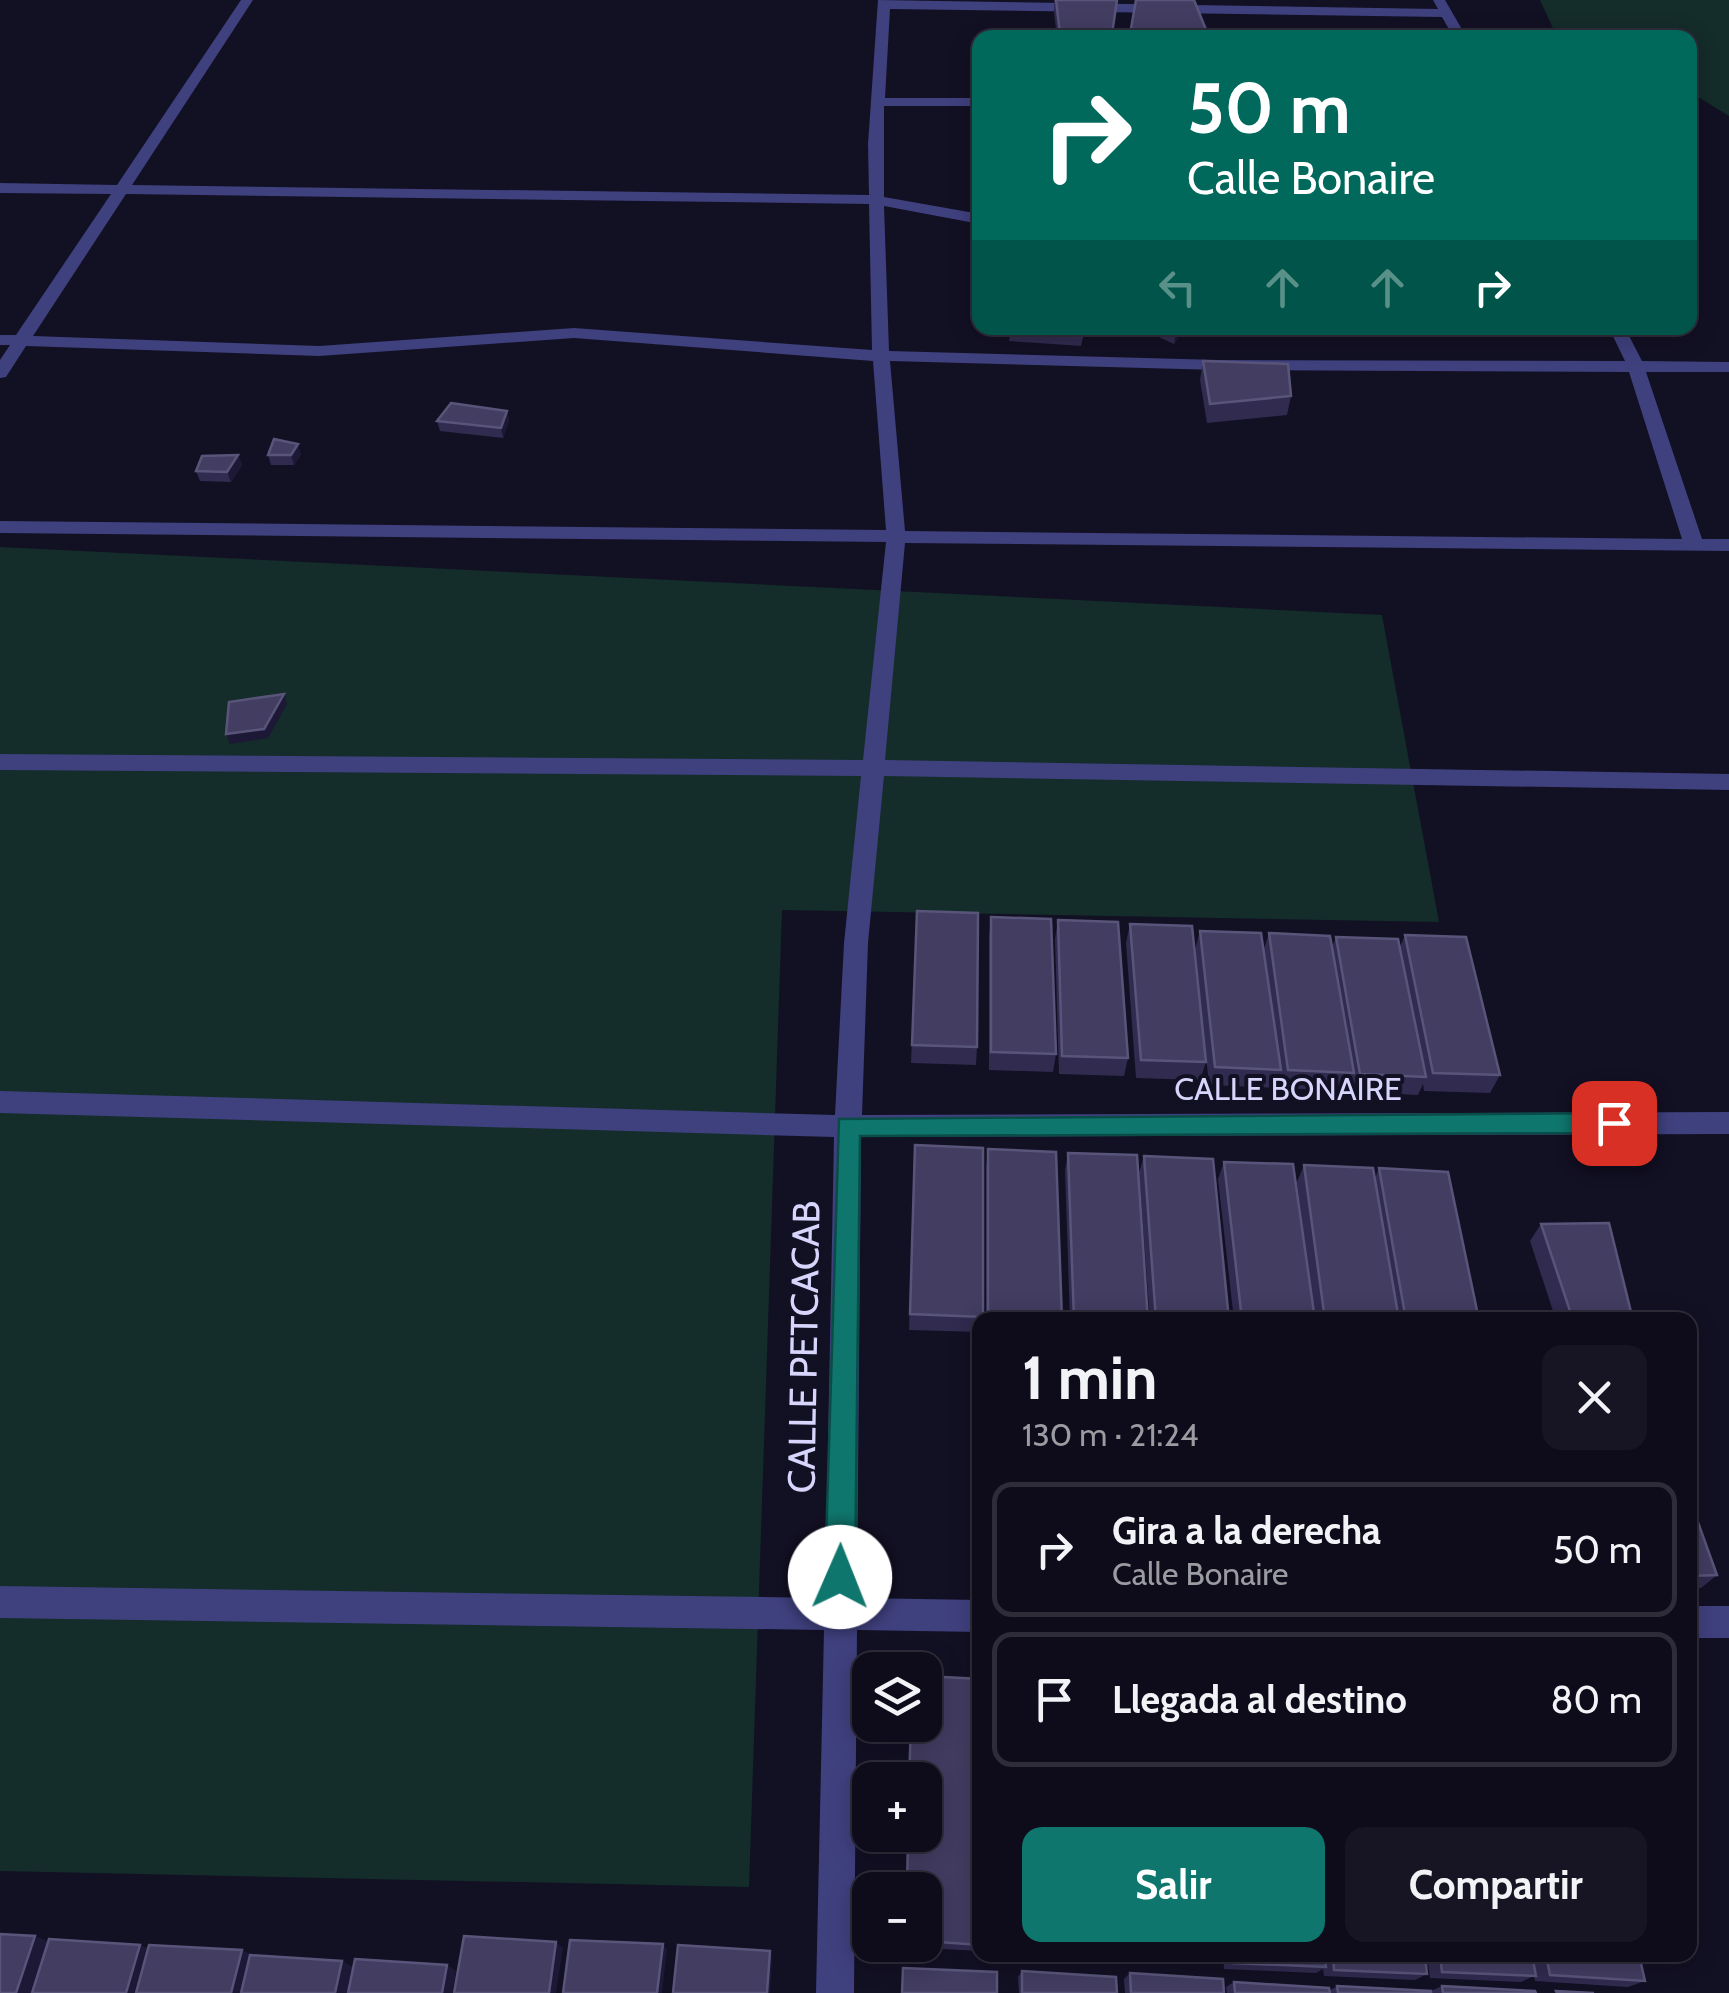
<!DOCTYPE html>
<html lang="es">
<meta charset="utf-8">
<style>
body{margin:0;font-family:Cabin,sans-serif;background:#171523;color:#f1f3f6;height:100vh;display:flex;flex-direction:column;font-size:38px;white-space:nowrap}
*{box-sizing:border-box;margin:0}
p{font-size:32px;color:#9b9ba2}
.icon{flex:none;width:55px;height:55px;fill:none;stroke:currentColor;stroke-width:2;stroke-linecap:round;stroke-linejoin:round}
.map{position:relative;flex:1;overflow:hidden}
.details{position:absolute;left:972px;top:1312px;width:725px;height:650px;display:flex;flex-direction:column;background:#0e0c1a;border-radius:20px;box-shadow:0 5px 25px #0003,0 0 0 2px #2e2c39}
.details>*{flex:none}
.hud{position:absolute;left:972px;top:30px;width:725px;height:305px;border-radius:20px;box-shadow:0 5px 25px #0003,0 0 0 2px #2e2c39;background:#00695c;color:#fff;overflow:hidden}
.controls{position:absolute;left:852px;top:1652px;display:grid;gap:20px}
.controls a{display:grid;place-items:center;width:90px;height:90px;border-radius:20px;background:#0e0c1a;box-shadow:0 5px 25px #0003,0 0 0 2px #2e2c39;font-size:50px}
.pin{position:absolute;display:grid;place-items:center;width:85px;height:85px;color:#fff;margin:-42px;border-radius:20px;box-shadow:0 5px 15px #0006}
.me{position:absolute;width:110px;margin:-55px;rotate:1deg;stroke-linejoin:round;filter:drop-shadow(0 0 8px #0008)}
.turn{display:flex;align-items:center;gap:35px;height:210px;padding:0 50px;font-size:45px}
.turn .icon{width:130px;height:130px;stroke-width:2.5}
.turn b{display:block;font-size:70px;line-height:85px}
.lanes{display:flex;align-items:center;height:95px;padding:0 50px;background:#0003;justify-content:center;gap:50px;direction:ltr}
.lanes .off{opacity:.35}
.round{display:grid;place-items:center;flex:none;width:105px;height:105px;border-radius:20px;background:#171523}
.summary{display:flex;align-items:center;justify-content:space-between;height:170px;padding:0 50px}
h1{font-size:60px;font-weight:800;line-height:75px}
.cta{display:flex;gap:20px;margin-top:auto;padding:20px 50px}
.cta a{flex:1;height:115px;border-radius:20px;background:#0f766e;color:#fff;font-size:40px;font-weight:800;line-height:115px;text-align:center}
.cta a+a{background:#171523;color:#f1f3f6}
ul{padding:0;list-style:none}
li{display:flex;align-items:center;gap:30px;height:135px;margin:0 20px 15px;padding:0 30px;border:5px solid #2e2c39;border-radius:20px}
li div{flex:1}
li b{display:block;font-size:38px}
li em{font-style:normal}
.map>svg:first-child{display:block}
</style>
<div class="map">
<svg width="1729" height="1993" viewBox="0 0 1729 1993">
<rect width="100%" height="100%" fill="#121023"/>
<g fill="#142c2a">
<path d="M1540,0H1729V116L1690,92V38L1557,37Z"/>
<path d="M0,547L1382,615L1439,922L782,910L749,1887L0,1871Z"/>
</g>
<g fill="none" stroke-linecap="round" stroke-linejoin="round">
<g fill="#3f407e" fill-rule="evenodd">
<path d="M241,0H253L132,185L869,195L868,144L878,0L1438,9L1433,0H1445L1467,38H1454L1442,17L890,9L885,98H980V106H884V197L980,214V224L884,206L889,351L1219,360L1625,361L1609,328H1625L1642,361L1729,362V372H1646L1702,539H1729V551L905,543L885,760L1729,774V790L884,776L868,943L862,1115L1729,1112V1134L861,1137L857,1598L980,1600V1632L857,1630L854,1993H816L824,1630L0,1618V1586L825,1598L834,1137L0,1113V1091L835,1115L844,943L861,776L0,770V754L863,760L886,542L0,533V521L886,530L873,361L574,338L319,356L26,346L6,377L0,378V360L10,345H0V335H16L111,194L0,193V183L117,185ZM126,194L869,204L872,350L574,328L319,346L33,336ZM890,361L1219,370L1629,372L1682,539L905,531Z"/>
<rect x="1690" y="1606" width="39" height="32"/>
</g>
</g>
<g fill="#302b4f">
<path d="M1054,0H1117L1112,38H1057L1054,12Z"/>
<path d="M1136,0L1209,38H1130Z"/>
<path d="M1085,328L1081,346L1009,341L1010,332Z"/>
<path d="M1139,328H1185L1174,344Z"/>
<path d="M1203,361L1291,396L1287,415L1207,423L1200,380Z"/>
<path d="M507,411L509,421L503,438L440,431L437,421Z"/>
<path d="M301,454L294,465H271L268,455Z"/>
<path d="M238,455L242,465L231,482L200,481L196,471Z"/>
<path d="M917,911L977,1047L976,1065L911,1063Z"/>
<path d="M991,917L1056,1054L1053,1072L989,1070V936Z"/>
<path d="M1058,920L1128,1058L1124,1076L1059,1074L1055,939Z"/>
<path d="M1130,924L1206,1062L1200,1080L1136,1078L1126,943Z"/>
<path d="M1200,931L1264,949L1269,933L1332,947L1336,937L1400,947L1405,935L1500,1075L1490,1093L1424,1091L1423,1084L1418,1095L1353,1092L1351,1082L1347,1091L1281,1088L1279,1074L1275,1088L1209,1085L1195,950Z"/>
<path d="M915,1145L983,1317L982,1320H980V1332L909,1330Z"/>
<path d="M988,1149L1062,1320H986V1166Z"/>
<path d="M1068,1153L1148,1320H1070L1065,1170Z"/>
<path d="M1144,1156L1229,1320H1150L1139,1173Z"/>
<path d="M1224,1162L1315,1320H1234L1218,1179Z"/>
<path d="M1304,1165L1375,1178L1379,1168L1479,1320H1315L1297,1182Z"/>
<path d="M1541,1224L1633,1320H1556L1530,1241Z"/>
<path d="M1690,1500L1717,1575L1701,1588H1690Z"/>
<path d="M980,1679V1951L905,1947V1945H925V1890Z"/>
<path d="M1033,1955H1108L1105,1960Z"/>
<path d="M1121,1955H1219V1957L1211,1963L1121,1959Z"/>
<path d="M1223,1955H1425L1427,1974L1415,1980L1324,1976L1323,1969L1316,1973L1224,1969Z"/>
<path d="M1427,1955H1639L1645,1981L1628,1987L1535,1981L1534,1976L1521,1982L1430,1978Z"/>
<path d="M1022,1971L1117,1993H1019L1018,1977Z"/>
<path d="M1130,1973L1224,1993H1125L1124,1979Z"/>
<path d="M1234,1982L1329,1991L1337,1986L1431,1991L1442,1986L1536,1993H1227L1226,1987Z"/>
</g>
<g fill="#1c1836">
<path d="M1177,328H1185L1174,344Z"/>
<path d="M507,411L509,421L503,438L501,428Z"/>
<path d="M298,444L301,454L294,465L291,455Z"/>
<path d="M238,455L242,465L231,482L227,472Z"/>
<path d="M284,694L287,704L268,738L230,744L226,734Z"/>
<path d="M35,1936L52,1943L36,1993H16Z"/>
<path d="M556,1942L563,1948L556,1993H549Z"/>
<path d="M663,1944L667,1950L662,1993H657Z"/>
<path d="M140,1945L155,1951L144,1993H126Z"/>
<path d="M242,1950L255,1956L246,1993H231Z"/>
<path d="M770,1951L772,1957L770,1993H767Z"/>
<path d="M342,1961L353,1967L348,1993H335Z"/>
<path d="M447,1965L456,1971L452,1993H442Z"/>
</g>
<g fill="#423d61" stroke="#59557a" stroke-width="2.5">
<path d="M1056,0H1117L1112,34H1060Z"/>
<path d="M1136,0H1194L1209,37L1130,34Z"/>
<path d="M1011,328H1084L1082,336L1010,332Z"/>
<path d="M1203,361L1288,364L1291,396L1210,404Z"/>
<path d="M451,403L507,411L501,428L437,421Z"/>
<path d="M274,439L298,444L291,455H268Z"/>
<path d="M238,455L227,472L196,471L202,456Z"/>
<path d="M284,694L264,729L226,734L229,702Z"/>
<path d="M917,911L978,913L977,1047L912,1045Z"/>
<path d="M991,917L1051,919L1056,1054L991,1052Z"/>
<path d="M1058,920L1118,922L1128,1058L1062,1056Z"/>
<path d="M1130,924L1192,926L1206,1062L1141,1060Z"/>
<path d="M1200,931L1261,933L1281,1070L1215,1067Z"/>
<path d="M1269,933L1330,936L1354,1073L1288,1070Z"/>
<path d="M1405,935L1466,937L1500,1075L1433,1073Z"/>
<path d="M1336,937L1398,939L1426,1077L1360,1074Z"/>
<path d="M915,1145L983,1148V1317L910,1314Z"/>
<path d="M988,1149L1056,1152L1062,1320L988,1319Z"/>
<path d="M1068,1153L1137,1155L1148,1320H1074Z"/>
<path d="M1144,1156L1213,1159L1229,1320H1156Z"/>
<path d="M1224,1162L1293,1164L1315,1320H1242Z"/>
<path d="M1304,1165L1373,1168L1399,1320H1325Z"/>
<path d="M1379,1168L1448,1172L1479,1320H1406Z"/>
<path d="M1609,1223L1633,1320H1573L1541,1224Z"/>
<path d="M1690,1500L1717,1575L1690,1576Z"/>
<path d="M925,1676L980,1679V1945L925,1941V1890H907L908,1835H925V1780H909L911,1725H925Z"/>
<path d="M0,1934L35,1936L16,1993H0Z"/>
<path d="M464,1936L556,1942L549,1993H454Z"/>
<path d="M49,1939L140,1945L126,1993H32Z"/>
<path d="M570,1940L663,1944L657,1993H563Z"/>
<path d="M149,1945L242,1950L231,1993H136Z"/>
<path d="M678,1945L770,1951L767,1993H673Z"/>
<path d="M250,1955L342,1961L335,1993H241Z"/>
<path d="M1175,1955H1219V1957Z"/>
<path d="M1231,1955H1324L1326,1967L1232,1963Z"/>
<path d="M1333,1955H1425L1427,1974L1334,1970Z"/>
<path d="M1440,1955H1532L1536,1976L1442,1972Z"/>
<path d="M1546,1955H1639L1645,1981L1550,1975Z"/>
<path d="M355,1959L447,1965L442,1993H348Z"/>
<path d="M903,1968L997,1972V1993H902Z"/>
<path d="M1022,1971L1116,1977L1117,1993H1022Z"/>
<path d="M1130,1973L1223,1979L1224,1993H1131Z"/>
<path d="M1234,1982L1329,1988L1330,1993H1235Z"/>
<path d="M1337,1986L1431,1991V1993H1338Z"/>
<path d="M1442,1986L1535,1991L1536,1993H1443Z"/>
<path d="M1556,1991L1594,1993H1557Z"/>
</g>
<path fill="#0f766e" stroke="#0a4d48" stroke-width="2.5" d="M1614,1113L1626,1123L1614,1133L860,1136L855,1577L850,1588L840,1592L830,1588L825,1577L839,1119Z"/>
<g text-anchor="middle" stroke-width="8" stroke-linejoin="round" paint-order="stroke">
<g font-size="32" fill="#d7d5fb" stroke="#121023">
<text x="1288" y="1100">CALLE BONAIRE</text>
</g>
<g font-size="38" fill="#d7d5fb" stroke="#121023">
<text transform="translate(804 1347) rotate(-89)" y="13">CALLE PETCACAB</text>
</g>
</g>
</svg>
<div class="controls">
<a><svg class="icon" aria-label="layers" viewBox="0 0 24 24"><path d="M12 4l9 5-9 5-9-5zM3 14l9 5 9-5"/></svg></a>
<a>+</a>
<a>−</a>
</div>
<div class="pin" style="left:1614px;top:1123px;background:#d93025"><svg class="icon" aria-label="arrive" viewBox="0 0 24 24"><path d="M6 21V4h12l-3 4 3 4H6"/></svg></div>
<svg class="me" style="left:840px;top:1577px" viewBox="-20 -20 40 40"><circle r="19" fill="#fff"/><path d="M0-13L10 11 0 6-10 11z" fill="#0f766e"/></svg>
<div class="hud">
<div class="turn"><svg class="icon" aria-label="right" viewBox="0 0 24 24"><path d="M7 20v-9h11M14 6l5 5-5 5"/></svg><div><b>50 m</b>Calle Bonaire</div></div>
<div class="lanes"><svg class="icon off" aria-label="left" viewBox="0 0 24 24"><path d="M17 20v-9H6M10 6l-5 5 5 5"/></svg><svg class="icon off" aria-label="ahead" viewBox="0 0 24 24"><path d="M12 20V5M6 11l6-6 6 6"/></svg><svg class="icon off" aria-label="ahead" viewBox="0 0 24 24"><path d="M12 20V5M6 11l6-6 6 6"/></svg><svg class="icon" aria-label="right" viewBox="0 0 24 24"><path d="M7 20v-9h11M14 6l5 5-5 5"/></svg></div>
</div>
<section class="details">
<div class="summary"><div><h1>1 min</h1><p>130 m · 21:24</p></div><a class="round"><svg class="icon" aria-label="close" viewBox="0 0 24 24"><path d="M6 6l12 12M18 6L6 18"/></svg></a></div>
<ul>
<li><svg class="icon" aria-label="right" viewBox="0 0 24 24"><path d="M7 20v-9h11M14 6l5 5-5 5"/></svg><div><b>Gira a la derecha</b><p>Calle Bonaire</p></div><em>50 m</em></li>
<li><svg class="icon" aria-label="arrive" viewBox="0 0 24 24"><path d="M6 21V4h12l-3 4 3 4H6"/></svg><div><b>Llegada al destino</b></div><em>80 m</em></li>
</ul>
<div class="cta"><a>Salir</a><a>Compartir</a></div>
</section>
</div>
